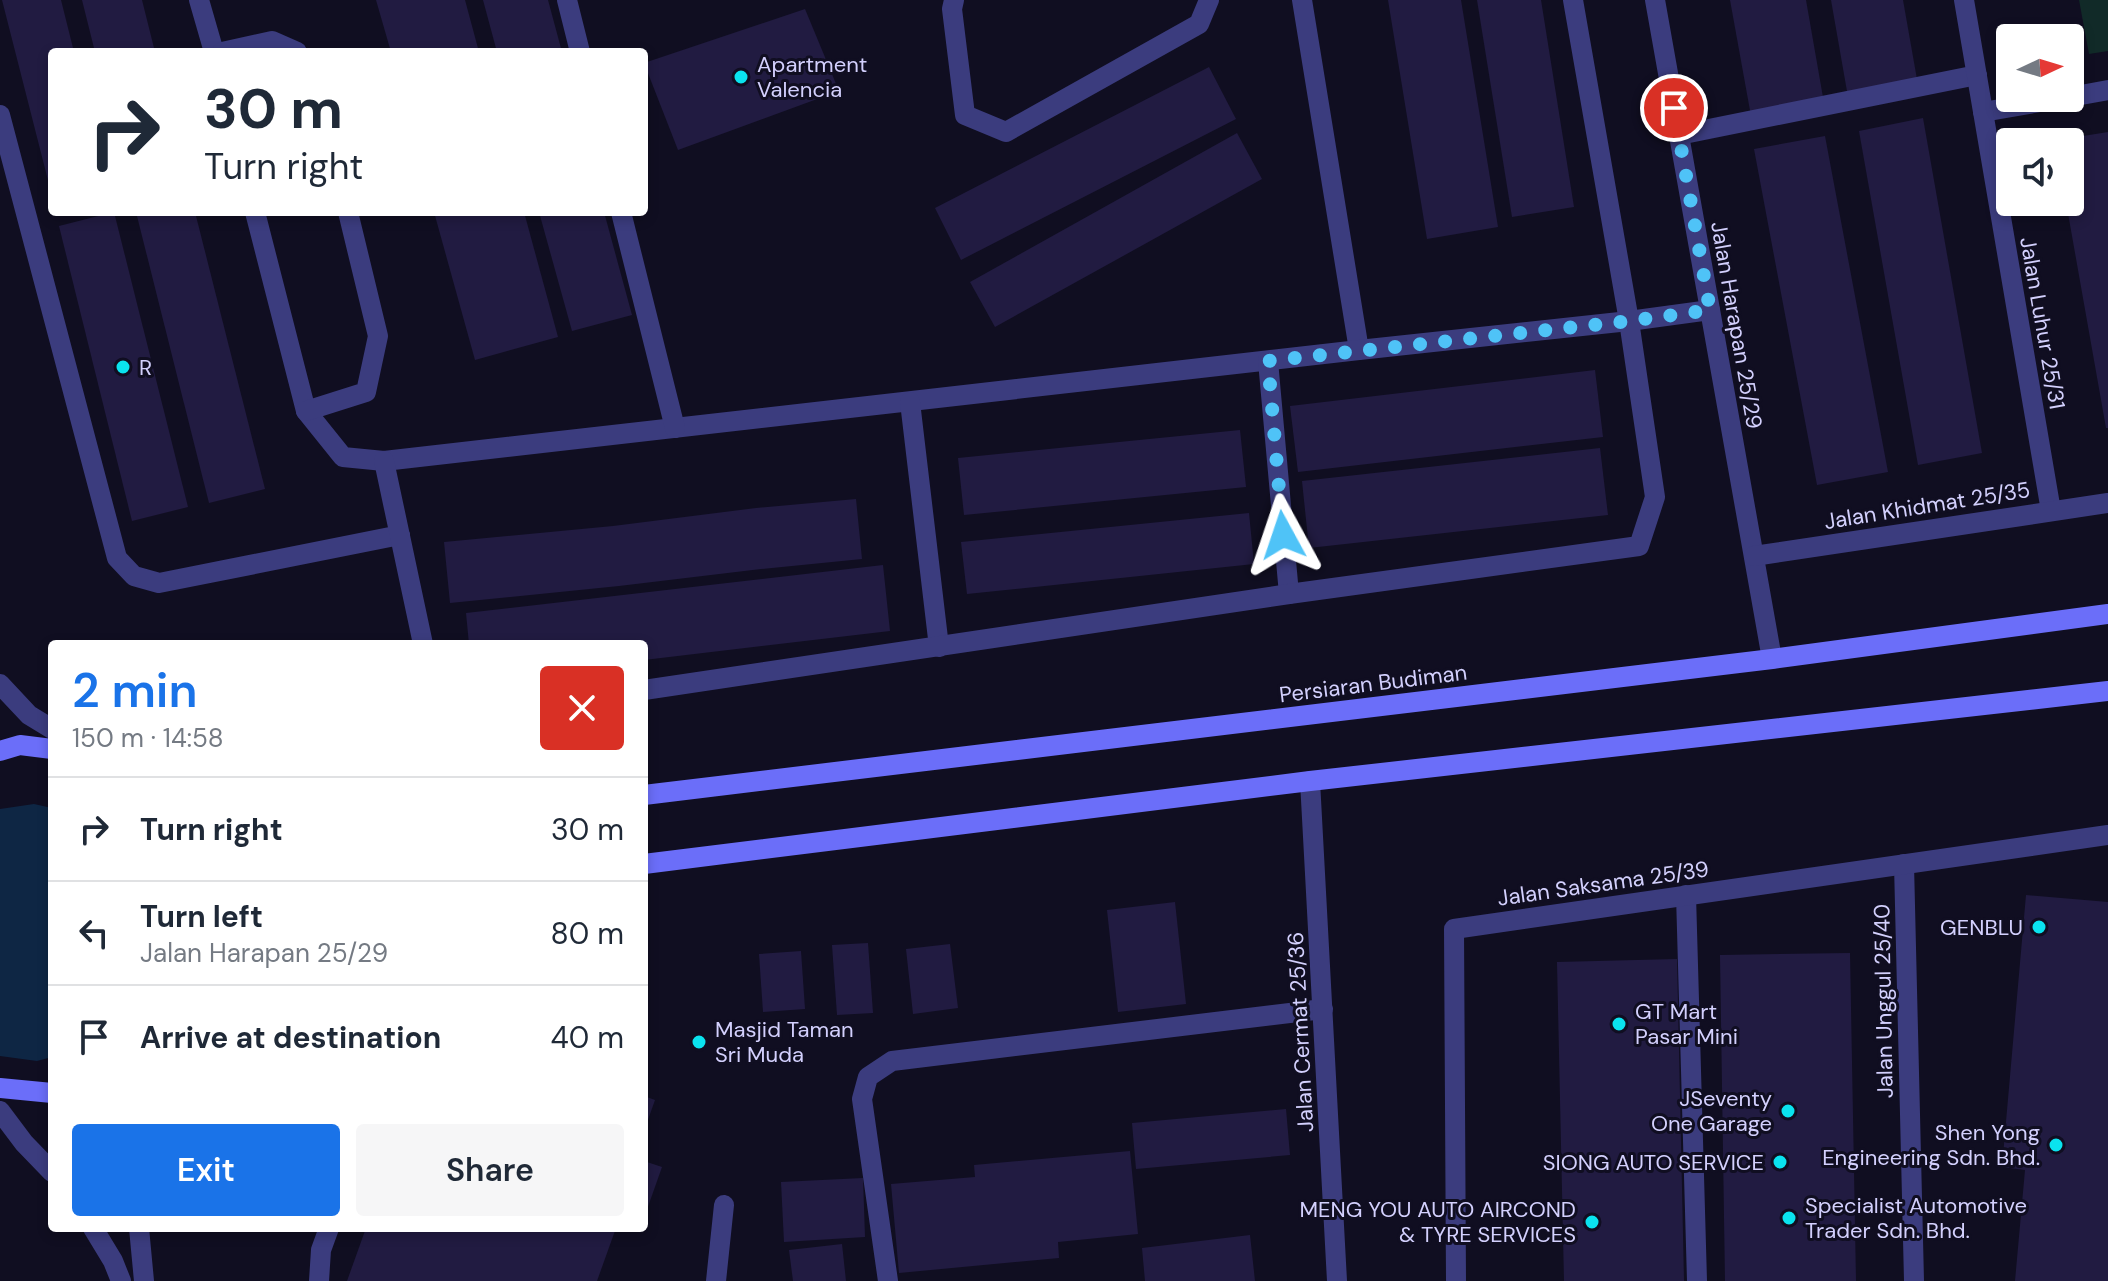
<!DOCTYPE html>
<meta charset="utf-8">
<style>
body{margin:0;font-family:"DM Sans",sans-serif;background:#f6f6f7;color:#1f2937;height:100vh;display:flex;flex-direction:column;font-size:30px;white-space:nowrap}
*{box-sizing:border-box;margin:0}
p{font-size:26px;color:#747a83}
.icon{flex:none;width:44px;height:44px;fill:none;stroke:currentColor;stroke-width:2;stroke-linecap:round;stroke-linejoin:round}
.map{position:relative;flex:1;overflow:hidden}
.drawer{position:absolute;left:48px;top:640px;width:600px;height:592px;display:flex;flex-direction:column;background:#fff;border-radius:8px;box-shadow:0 4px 12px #0003}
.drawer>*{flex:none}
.top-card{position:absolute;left:48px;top:48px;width:600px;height:168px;border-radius:8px;box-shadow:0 4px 12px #0003;background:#fff;color:#1f2937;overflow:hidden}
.needle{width:52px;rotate:86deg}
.buttons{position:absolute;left:1996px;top:24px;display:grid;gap:16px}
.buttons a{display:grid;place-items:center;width:88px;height:88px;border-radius:8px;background:#fff;box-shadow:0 4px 12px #0003;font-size:40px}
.pin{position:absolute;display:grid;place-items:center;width:68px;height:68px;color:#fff;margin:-34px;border:4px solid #fff;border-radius:50%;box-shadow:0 2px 8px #0007}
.me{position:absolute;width:88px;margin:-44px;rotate:355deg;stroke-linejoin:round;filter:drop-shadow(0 0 6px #0008)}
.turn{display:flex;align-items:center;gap:28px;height:168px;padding:0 24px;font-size:36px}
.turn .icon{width:104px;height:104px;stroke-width:2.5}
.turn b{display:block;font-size:56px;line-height:68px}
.round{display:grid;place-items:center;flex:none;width:84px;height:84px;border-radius:8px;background:#f6f6f7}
.headline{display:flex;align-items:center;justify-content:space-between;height:136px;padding:0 24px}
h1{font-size:48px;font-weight:600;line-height:60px;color:#1a73e8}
.primary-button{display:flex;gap:16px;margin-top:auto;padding:16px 24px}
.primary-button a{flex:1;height:92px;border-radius:8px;background:#1a73e8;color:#fff;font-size:32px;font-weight:600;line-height:92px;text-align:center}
.primary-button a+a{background:#f6f6f7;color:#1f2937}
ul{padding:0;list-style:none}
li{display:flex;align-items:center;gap:24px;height:104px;padding:0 24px;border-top:2px solid #e0e1e3}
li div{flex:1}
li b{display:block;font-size:30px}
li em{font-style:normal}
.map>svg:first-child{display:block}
</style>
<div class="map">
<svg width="2108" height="1281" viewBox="0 0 2108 1281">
<rect width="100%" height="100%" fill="#100e21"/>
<path fill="#112a28" d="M2079,0H2108V51L2089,54Z"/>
<path fill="#0e2644" d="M34,804L52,808V1057L37,1061L0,1056V809Z"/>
<g fill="#211b41">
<path d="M2,0H61L74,52H52V196Z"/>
<path d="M82,0H142L155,52H95Z"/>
<path d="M376,0H465L479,52H391Z"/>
<path d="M483,0H548L562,52H497Z"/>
<path d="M1388,0H1461L1498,227L1427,239Z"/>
<path d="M1477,0H1541L1574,207L1512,217Z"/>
<path d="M1730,0H1806L1824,103L1751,116Z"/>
<path d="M1831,0H1903L1918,85L1848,97Z"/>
<path d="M805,9L839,91L678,150L644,63Z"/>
<path d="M1209,67L1236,119L961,260L935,208Z"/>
<path d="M1923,118L1982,453L1918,465L1859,131Z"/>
<path d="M2108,132V428H2106L2066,202H2070V142H2059L2058,140Z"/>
<path d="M1237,133L1262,179L995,327L970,282Z"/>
<path d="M1825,136L1888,472L1817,485L1754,149Z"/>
<path d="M114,212L188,507L132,521L59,226Z"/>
<path d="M136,212H195L265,489L209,503Z"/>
<path d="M434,212H524L558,337L475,360Z"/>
<path d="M539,212H604L632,315L572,331Z"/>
<path d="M1595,370L1603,437L1298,472L1290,406Z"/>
<path d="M1240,430L1246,487L964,515L958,458Z"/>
<path d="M1600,448L1608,515L1309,548L1302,481Z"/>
<path d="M856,499L862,559L761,569L619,586L450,603L444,542L613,526L756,508Z"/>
<path d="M1249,513L1254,564L967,594L961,542Z"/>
<path d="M883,565L890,631L644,660V644H469L466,613Z"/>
<path d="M2026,895L2108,902V1281H2015L2025,1170L2002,1167Z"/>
<path d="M1175,902L1186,1004L1118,1012L1107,910Z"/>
<path d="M868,943L873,1013L837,1015L832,945Z"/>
<path d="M950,944L958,1008L913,1014L906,949Z"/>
<path d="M801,951L805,1009L763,1012L759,954Z"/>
<path d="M1850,953L1856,1281H1725L1720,955Z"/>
<path d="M1677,959L1684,1281H1564L1557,962Z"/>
<path d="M644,1096L655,1100L644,1131Z"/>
<path d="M1286,1109L1290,1155L1136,1169L1132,1123Z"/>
<path d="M1130,1151L1138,1234L1058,1242L1059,1258L899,1273L891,1184L975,1177L974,1165Z"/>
<path d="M644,1161L662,1167L644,1218Z"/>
<path d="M863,1178L865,1237L784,1242L781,1182Z"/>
<path d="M366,1228H616L597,1281H347Z"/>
<path d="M1250,1235L1255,1281H1145L1142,1248Z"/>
<path d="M842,1244L846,1281H793L789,1250Z"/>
</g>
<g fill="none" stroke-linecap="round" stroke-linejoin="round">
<g stroke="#3b3c7e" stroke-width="20">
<path d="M199,0L214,52"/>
<path d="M567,0L580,52"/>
<path d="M954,0L952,9L965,115L1006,132L1199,24L1209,0"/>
<path d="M1302,0L1359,350"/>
<path d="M222,52L272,41L297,52"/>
<path d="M2070,97L2108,90"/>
<path d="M1983,112L2063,98"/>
<path d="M0,115L117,558L134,576L159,583L400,535"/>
<path d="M1679,135L1977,75"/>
<path d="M255,212L306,411L343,457L384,461L1359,350L1629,321L1710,310"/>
<path d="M621,212L675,428"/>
<path d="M1268,361L1289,594"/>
<path d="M910,402L939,647"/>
<path d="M306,411L366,392L378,336L348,212"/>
<path d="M384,461L423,644"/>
<path d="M644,690L1289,594L1639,546L1655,497L1629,321L1573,0"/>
<path d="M1686,895L1697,1281"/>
<path d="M319,1281L321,1250L329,1228"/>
<path d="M716,1281L724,1205"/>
<path d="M888,1281L862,1099L868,1077L892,1061L1323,1009"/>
</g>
<g stroke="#3b3c7e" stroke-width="20">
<path d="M1655,0L1772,659"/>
<path d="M1964,0L2051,511"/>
<path d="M1754,556L2108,503"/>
<path d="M1310,781L1337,1281"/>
<path d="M1904,864L1914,1281"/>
<path d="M1456,1281L1454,929L2108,835"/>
</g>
<g stroke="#3b3c7e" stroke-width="20">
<path d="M0,684L29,715L52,729"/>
<path d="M0,1111L24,1143L52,1172"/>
<path d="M93,1228L113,1261L121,1281"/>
<path d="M139,1228L144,1281"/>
</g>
<g stroke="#6b6ef9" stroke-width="20">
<path d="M0,751L20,745L52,749"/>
<path d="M644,795L1772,659L2108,614"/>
<path d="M644,864L1310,781L2108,691"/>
<path d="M0,1088L52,1093"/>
</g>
</g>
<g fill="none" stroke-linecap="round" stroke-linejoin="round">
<path stroke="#4fc3f7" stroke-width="14" stroke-dasharray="0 25.2" d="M1283,535L1268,361L1629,321L1710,310L1674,108"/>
</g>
<g fill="#0ae3ef" stroke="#100e21" stroke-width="3">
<circle cx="741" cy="77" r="8"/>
<circle cx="123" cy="367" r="8"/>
<circle cx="2039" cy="927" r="8"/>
<circle cx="1619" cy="1024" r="8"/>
<circle cx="699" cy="1042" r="8"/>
<circle cx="1788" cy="1111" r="8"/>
<circle cx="2056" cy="1145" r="8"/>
<circle cx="1780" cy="1162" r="8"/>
<circle cx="1789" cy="1218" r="8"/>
<circle cx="1592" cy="1222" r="8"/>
</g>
<g text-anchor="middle" stroke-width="6" stroke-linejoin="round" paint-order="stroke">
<g font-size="22" fill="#d3d0fd" stroke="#100e21" text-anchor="start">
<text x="757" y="72">Apartment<tspan x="757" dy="25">Valencia</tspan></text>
<text x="139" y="375">R</text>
<text x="2023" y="935" text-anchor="end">GENBLU</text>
<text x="1635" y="1019">GT Mart<tspan x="1635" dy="25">Pasar Mini</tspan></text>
<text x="715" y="1037">Masjid Taman<tspan x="715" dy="25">Sri Muda</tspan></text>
<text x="1772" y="1106" text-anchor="end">JSeventy<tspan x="1772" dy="25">One Garage</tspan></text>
<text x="2040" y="1140" text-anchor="end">Shen Yong<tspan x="2040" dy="25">Engineering Sdn. Bhd.</tspan></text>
<text x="1764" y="1170" text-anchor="end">SIONG AUTO SERVICE</text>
<text x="1805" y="1213">Specialist Automotive<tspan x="1805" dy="25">Trader Sdn. Bhd.</tspan></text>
<text x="1576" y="1217" text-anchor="end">MENG YOU AUTO AIRCOND<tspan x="1576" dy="25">&amp; TYRE SERVICES</tspan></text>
</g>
<g font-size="22" fill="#d3d0fd" stroke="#100e21">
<text transform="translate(2043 323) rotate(80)" y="8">Jalan Luhur 25/31</text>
<text transform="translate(1737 325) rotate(80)" y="8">Jalan Harapan 25/29</text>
<text transform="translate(1927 505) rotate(-9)" y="8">Jalan Khidmat 25/35</text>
<text transform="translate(1373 683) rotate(-7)" y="8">Persiaran Budiman</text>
<text transform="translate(1603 883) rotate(-8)" y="8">Jalan Saksama 25/39</text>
<text transform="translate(1883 1001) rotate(-91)" y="8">Jalan Unggul 25/40</text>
<text transform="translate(1300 1032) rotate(-93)" y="8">Jalan Cermat 25/36</text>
</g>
</g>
</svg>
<div class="buttons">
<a><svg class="needle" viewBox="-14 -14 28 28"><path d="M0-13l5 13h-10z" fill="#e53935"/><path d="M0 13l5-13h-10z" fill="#747a83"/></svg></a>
<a><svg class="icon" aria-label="sound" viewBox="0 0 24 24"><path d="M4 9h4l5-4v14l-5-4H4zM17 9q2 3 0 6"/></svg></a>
</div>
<div class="pin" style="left:1674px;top:108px;background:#d93025"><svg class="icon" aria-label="arrive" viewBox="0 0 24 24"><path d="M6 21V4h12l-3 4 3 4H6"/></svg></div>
<svg class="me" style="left:1283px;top:535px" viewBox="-20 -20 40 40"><path d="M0-17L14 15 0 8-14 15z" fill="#4fc3f7" stroke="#fff" stroke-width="4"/></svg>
<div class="top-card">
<div class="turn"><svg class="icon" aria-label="right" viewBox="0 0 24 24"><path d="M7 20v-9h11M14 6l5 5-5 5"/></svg><div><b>30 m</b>Turn right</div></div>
</div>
<section class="drawer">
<div class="headline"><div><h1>2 min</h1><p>150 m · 14:58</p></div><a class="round" style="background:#d93025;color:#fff"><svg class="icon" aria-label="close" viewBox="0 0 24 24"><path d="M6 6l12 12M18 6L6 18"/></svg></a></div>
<ul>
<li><svg class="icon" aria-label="right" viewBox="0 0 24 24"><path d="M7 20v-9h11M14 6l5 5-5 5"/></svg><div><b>Turn right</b></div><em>30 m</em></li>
<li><svg class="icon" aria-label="left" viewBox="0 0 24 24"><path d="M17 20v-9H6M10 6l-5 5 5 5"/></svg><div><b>Turn left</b><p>Jalan Harapan 25/29</p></div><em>80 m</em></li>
<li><svg class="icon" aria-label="arrive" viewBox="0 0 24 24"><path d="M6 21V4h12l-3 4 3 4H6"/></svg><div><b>Arrive at destination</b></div><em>40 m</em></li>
</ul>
<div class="primary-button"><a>Exit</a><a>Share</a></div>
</section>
</div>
